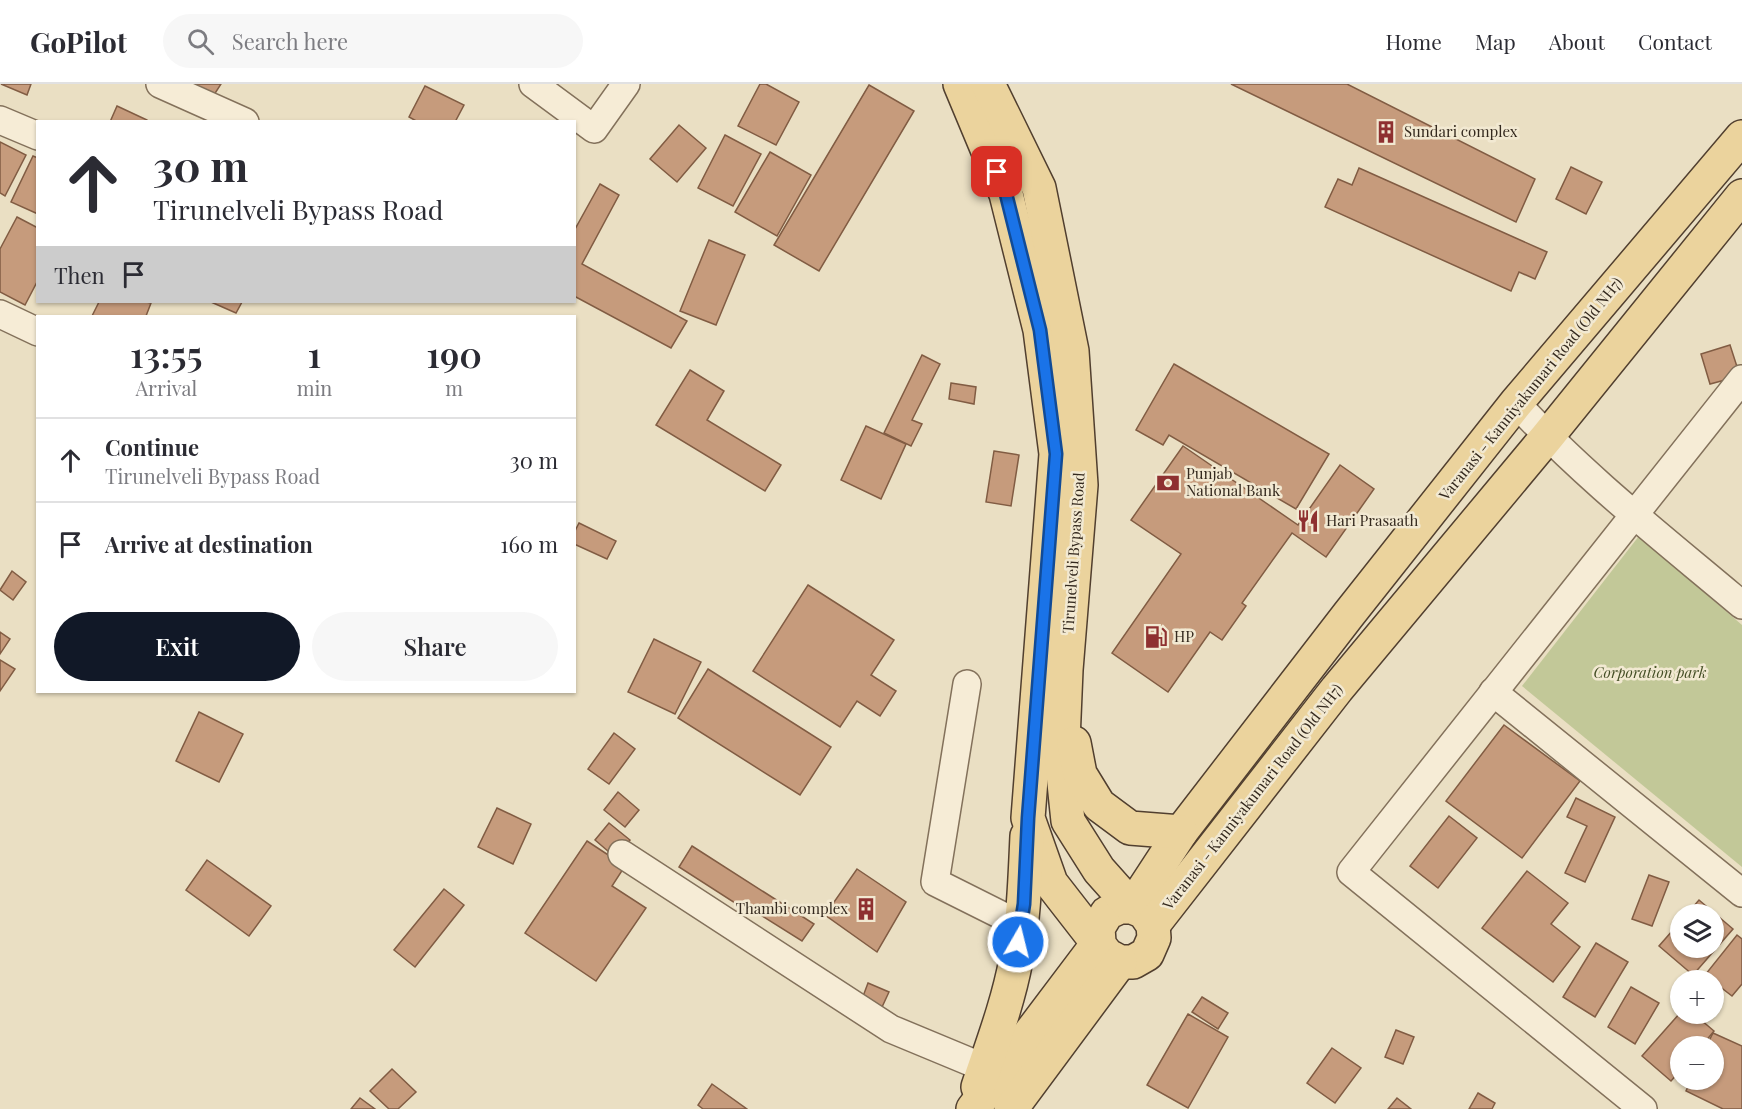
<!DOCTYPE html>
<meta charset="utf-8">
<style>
body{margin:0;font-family:"Playfair Display",serif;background:#f7f7f7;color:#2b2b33;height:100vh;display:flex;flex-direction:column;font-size:22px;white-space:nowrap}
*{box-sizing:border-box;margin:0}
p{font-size:20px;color:#7c7c81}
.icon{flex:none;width:33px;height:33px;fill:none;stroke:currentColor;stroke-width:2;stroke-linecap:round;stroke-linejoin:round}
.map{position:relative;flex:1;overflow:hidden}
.side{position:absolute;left:36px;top:231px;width:540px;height:378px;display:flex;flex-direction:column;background:#fff;border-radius:0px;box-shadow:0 2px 4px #0004}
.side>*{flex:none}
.guide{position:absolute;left:36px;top:36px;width:540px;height:183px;border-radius:0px;box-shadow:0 2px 4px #0004;background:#fff;color:#2b2b33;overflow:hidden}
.fabs{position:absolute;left:1670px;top:820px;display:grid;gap:12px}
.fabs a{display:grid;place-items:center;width:54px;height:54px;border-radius:50%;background:#fff;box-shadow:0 2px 4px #0004;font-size:30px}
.pin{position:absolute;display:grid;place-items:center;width:51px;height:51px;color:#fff;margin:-26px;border-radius:12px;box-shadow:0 3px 9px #0006}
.me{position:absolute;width:66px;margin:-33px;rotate:8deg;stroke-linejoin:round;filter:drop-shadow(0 0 4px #0008)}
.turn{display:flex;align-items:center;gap:21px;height:126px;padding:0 18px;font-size:27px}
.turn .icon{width:78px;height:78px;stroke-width:2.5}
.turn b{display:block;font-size:42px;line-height:51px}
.then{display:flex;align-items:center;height:57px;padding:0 18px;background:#0003;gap:12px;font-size:22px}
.eta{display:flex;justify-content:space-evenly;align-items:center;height:102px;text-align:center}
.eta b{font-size:36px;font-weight:600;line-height:42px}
.primary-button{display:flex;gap:12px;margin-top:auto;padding:12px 18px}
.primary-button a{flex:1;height:69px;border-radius:36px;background:#111827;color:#fff;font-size:24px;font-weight:600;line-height:69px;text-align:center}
.primary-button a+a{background:#f7f7f7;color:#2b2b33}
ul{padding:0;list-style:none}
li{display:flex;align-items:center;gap:18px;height:84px;padding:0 18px;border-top:2px solid #e1e1e2}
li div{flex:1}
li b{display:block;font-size:22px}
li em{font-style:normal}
header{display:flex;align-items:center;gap:36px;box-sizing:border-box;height:84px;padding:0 30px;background:#fff;border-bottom:2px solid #e1e1e2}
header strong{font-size:28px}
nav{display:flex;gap:33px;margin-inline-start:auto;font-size:21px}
.search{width:420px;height:54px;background:#f7f7f7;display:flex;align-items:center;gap:15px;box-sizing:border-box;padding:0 21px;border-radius:33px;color:#7c7c81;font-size:22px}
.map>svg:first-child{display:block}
</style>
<header>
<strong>GoPilot</strong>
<div class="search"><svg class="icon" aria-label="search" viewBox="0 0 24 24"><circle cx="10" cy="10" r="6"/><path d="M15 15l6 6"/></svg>Search here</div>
<nav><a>Home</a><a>Map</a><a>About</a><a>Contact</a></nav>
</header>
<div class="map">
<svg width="1742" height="1025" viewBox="0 0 1742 1025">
<rect width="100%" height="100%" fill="#eadfc3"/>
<path fill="#c2c898" d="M1639,452L1742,541V783L1522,602Z"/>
<g fill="#c69b7c" stroke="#815c43" stroke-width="1.5">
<path d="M1,0H31L27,11Z"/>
<path d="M197,0H221L212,14L196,2Z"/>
<path d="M760,0H766L799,18L776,61L738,42Z"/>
<path d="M1231,0H1347L1535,95L1516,138Z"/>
<path d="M869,1L914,27L819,187L774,161Z"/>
<path d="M425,2L464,21L455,38H418L409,33Z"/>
<path d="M117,22L147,36V38H110Z"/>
<path d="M679,41L706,64L677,98L650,75Z"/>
<path d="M725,51L761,70L733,122L698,104Z"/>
<path d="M0,58L26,71L5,112L0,109Z"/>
<path d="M770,68L811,91L777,152L735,128Z"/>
<path d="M33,72L38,74V130L11,118Z"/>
<path d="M1571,83L1602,98L1586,130L1556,115Z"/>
<path d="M1359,84L1547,168L1535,195L1519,188L1511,207L1325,123L1338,95L1352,101Z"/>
<path d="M600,100L619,111L582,180L687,237L671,264L574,212V147Z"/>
<path d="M17,133L38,144V196L25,221L0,208V165Z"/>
<path d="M709,156L745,171L716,241L680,227Z"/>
<path d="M99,218H146L151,219L146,232H92Z"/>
<path d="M211,218H242L236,229Z"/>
<path d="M1730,261L1740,292L1710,300L1701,270Z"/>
<path d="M922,271L940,280L912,336L922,340L911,362L884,349Z"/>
<path d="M1174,280L1329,370L1296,425L1169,351L1163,361L1136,346Z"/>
<path d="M690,286L724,307L707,336L781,381L765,407L656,341Z"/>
<path d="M951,299L976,303L974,320L949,315Z"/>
<path d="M866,342L906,360L881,415L841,396Z"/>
<path d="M1183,362L1298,441L1340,381L1374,405L1326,473L1292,449L1242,519L1246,522L1222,556L1210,548L1168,608L1112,569L1181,470L1131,436Z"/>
<path d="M994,367L1019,371L1011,422L986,418Z"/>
<path d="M579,439L616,457L607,475L574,460V449Z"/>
<path d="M12,487L26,498L13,516L0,506Z"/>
<path d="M808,501L894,556L871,591L896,607L880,632L857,617L840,643L753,587Z"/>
<path d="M0,548L10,555L0,570Z"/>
<path d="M654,555L701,578L675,630L628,608Z"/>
<path d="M0,576L15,585L0,607Z"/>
<path d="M708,585L831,663L800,711L678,634Z"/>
<path d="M199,628L243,650L219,698L176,677Z"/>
<path d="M1504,641L1580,697L1522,774L1446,717Z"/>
<path d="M614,649L635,665L609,700L588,685Z"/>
<path d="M618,708L639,726L625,743L604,726Z"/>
<path d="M1576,714L1615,733L1585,798L1565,789L1587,742L1567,733Z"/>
<path d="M497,724L531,740L513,780L478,763Z"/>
<path d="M1449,732L1477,754L1438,804L1410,782Z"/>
<path d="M609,739L630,756L616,774L595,756Z"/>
<path d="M587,757L625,782L612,802L646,824L596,897L525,849Z"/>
<path d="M692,762L814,840L802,857L751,825L749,828L679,783Z"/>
<path d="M207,776L271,822L249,852L186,806Z"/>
<path d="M857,785L906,818L877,868L825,831Z"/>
<path d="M1527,787L1568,819L1551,840L1580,863L1553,898L1482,844Z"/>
<path d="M1649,791L1669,798L1652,842L1632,835Z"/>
<path d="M444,805L464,821L415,883L394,866Z"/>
<path d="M1699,816L1733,845L1693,891L1659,862L1680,838V864H1713V831H1686Z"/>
<path d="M1737,851L1742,855V900L1732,912L1705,891Z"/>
<path d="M1596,859L1628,878L1595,933L1563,913Z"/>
<path d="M868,899L889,908L882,923L862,915Z"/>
<path d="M1631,903L1659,919L1635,960L1608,943Z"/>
<path d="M1202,913L1228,929L1218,945L1192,928Z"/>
<path d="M1680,929L1694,930L1714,947L1701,963H1680V987L1671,997L1642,972Z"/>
<path d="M1188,930L1228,953L1188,1024L1147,1001Z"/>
<path d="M1396,946L1414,953L1403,980L1385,973Z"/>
<path d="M1713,949L1742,962V1025H1723L1686,1007L1691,996H1713V963H1706Z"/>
<path d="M1332,964L1361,984L1335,1019L1307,999Z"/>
<path d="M392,985L416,1008L398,1025H389L370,1007Z"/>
<path d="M712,1000L747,1025H703L698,1021Z"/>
<path d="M1478,1009L1495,1019L1492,1025H1469Z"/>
<path d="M360,1014L375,1025H351Z"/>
<path d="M1397,1014L1411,1025H1388Z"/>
</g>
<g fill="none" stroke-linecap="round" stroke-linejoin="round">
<g stroke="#83715b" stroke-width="30">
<g id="minor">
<path d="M160,0L245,38"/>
<path d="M533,0L594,45L626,0"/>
<path d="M0,36L38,52"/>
<path d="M0,230L38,248"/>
<path d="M1516,319C1584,393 1665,456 1742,521"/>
<path d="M967,600L935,798L1021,841"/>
<path d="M1493,608L1742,809"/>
<path d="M622,770L891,945L985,984"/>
<path d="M1643,1025L1351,788L1742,295"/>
</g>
</g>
<g stroke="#513f2f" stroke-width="36">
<g id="primary">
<path d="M960,0L1006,110L1040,246L1056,370L1028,734L1051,799L1107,871L1120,878H1133L1147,870L1154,854L1153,841L1144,828L1132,823H1120L1107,829L1098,844L1099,858L973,1025"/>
<path d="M988,0L1039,104L1072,267L1081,401L1066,586L1062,680L1068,737L1099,786L1132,823L1181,748L1349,530L1516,319L1742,53"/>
<path d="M1074,659L1080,690L1099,721L1130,744L1181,748"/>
<path d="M1153,841L1337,605L1547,353L1742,112"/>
<path d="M978,1003C992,961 1008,919 1016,876C1024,835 1025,794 1027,752"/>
<path d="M1011,1025L1120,878"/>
</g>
</g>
<use href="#minor" stroke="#f6ecd6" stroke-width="27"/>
<use href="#primary" stroke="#ebd39d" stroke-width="33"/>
</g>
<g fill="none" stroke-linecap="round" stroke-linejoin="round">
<g stroke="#114b97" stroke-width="15">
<path id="route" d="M997,88L1006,110L1040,246L1056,370L1028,734L1024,820L1018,858"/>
</g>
<use href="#route" stroke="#1a73e8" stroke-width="10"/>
</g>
<defs>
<g id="building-bare" transform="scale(1.8)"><path d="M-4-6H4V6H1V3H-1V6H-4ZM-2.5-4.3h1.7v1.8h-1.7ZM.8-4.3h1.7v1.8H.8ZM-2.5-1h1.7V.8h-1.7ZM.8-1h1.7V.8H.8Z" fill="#8e3030" stroke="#f2e9d2" stroke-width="2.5" paint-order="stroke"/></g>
<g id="bank-bare" transform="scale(1.8)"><path d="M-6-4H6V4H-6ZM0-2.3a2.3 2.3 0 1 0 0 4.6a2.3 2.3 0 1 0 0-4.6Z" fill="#8e3030" stroke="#f2e9d2" stroke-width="2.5" paint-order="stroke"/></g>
<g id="restaurant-bare" transform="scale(1.8)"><path d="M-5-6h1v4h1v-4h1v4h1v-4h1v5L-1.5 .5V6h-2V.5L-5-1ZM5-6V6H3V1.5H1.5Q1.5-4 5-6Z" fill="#8e3030" stroke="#f2e9d2" stroke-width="2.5" paint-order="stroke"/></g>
<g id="fuel-bare" transform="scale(1.8)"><path d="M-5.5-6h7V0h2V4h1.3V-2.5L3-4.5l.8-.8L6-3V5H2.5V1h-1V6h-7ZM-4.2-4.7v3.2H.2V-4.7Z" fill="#8e3030" stroke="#f2e9d2" stroke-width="2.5" paint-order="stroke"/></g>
</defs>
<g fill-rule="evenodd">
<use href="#building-bare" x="1386" y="48"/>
<use href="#bank-bare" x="1168" y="399"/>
<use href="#restaurant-bare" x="1308" y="437"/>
<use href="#fuel-bare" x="1156" y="553"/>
<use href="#building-bare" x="866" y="825"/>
</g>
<g text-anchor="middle" stroke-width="5" stroke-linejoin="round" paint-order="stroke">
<g font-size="15" fill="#34291e" stroke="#f2e9d2" text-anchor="start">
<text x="1404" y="53">Sundari complex</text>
<text x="1186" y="395">Punjab<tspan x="1186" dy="17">National Bank</tspan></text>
<text x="1326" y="442">Hari Prasaath</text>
<text x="1174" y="558">HP</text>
<text x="848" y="830" text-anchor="end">Thambi complex</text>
</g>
<g font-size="15" fill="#34291e" stroke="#f2e9d2">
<text transform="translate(1531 305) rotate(-51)" y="5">Varanasi - Kanniyakumari Road (Old NH7)</text>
<text transform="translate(1074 469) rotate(-86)" y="5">Tirunelveli Bypass Road</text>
<text transform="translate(1253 713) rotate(-52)" y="5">Varanasi - Kanniyakumari Road (Old NH7)</text>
</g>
<g font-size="15" font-style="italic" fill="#454f26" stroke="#f2e9d2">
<text x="1650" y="594">Corporation park</text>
</g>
</g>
</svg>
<div class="fabs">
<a><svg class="icon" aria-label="layers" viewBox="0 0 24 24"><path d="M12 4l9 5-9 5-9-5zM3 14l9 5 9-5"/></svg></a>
<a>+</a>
<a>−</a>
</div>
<div class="pin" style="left:997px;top:88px;background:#d93025"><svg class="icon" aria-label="arrive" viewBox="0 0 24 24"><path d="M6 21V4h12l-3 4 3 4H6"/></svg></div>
<svg class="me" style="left:1018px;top:858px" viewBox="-20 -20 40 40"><circle r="17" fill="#1a73e8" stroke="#fff" stroke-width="3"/><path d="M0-11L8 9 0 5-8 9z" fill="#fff"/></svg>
<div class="guide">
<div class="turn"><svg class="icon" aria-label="ahead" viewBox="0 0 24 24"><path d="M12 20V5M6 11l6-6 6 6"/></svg><div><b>30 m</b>Tirunelveli Bypass Road</div></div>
<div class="then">Then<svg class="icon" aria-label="arrive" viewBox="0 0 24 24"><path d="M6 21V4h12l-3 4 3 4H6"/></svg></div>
</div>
<section class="side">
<div class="eta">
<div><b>13:55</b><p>Arrival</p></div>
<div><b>1</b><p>min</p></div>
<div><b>190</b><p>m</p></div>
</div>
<ul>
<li><svg class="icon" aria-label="ahead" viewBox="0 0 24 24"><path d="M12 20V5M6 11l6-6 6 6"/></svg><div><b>Continue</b><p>Tirunelveli Bypass Road</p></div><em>30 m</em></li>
<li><svg class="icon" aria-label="arrive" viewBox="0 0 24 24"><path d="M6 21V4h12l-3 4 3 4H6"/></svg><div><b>Arrive at destination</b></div><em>160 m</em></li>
</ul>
<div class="primary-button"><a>Exit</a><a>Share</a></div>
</section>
</div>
